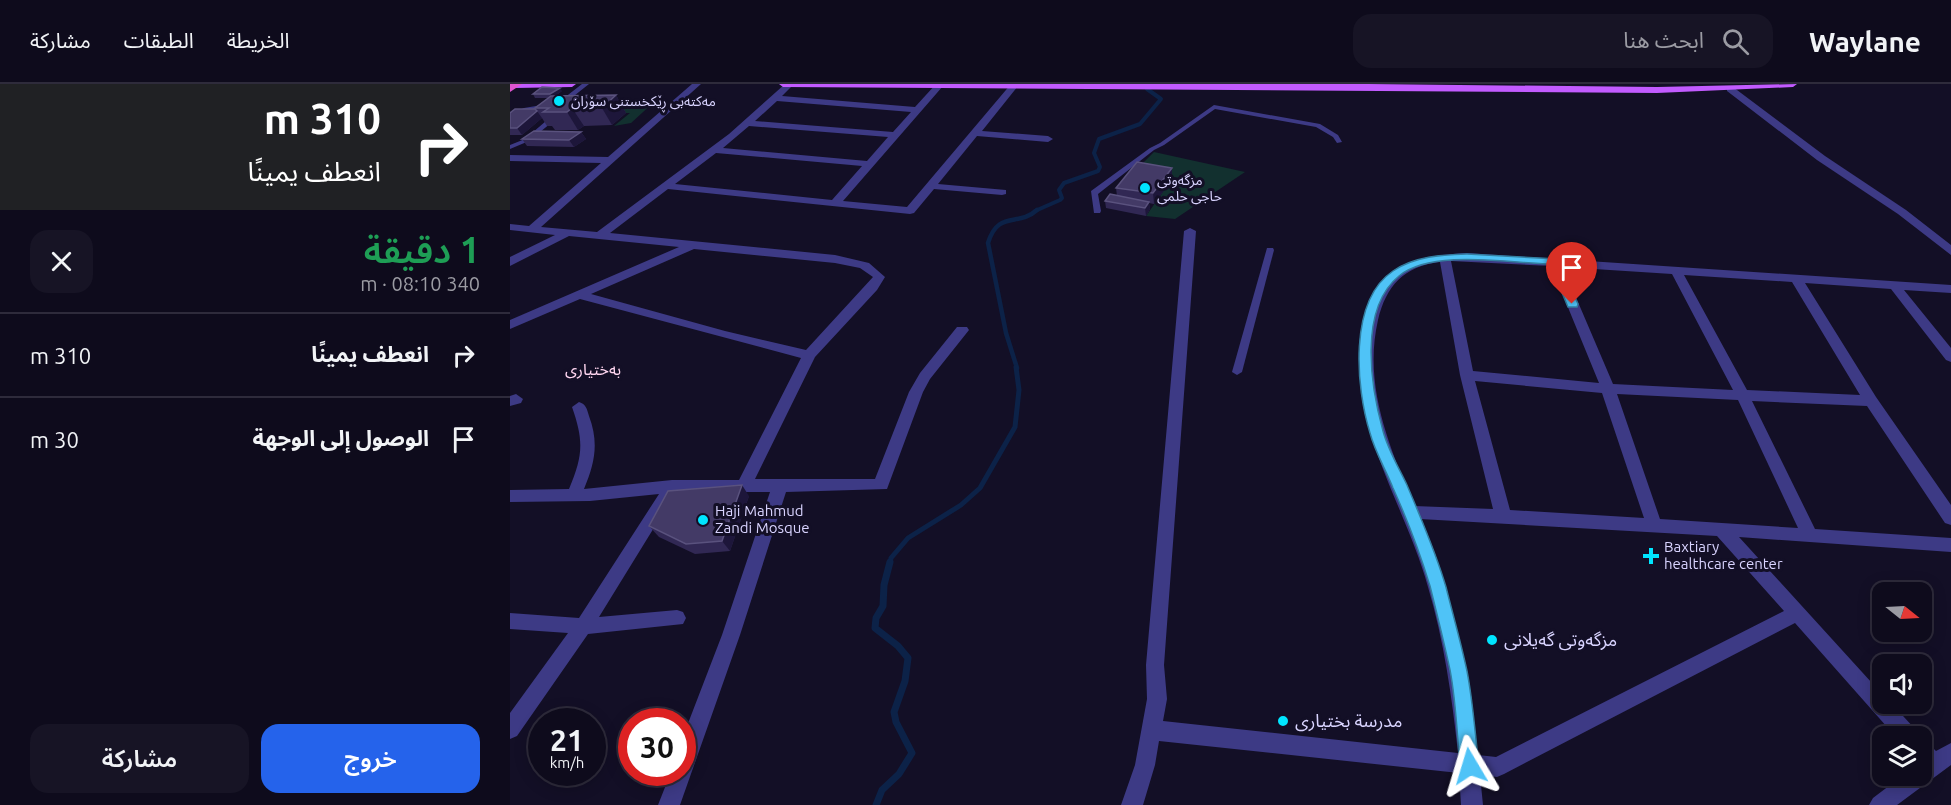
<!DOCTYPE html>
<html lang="ar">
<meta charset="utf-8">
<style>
body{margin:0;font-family:Ubuntu,"Noto Sans Arabic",sans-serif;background:#171425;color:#f1f3f6;direction:rtl;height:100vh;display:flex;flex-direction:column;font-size:22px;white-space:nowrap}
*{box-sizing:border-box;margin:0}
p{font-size:20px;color:#9b9ba3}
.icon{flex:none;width:33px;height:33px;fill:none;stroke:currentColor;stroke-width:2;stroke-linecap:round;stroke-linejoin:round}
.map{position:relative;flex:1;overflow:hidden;direction:ltr}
.sheet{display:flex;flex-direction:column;background:#0e0b1c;width:510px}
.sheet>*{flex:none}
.hud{background:#202124;color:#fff;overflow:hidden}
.needle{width:39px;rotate:108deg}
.tools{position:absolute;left:1362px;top:498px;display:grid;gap:12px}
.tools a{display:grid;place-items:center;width:60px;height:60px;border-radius:12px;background:#0e0b1c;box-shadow:0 3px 15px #0003,0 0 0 2px #2e2b3b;font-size:30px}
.speed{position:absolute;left:18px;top:624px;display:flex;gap:12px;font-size:30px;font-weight:700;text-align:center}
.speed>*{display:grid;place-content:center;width:78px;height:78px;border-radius:50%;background:#0e0b1c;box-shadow:0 3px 15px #0003,0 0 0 2px #2e2b3b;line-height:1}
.speed small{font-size:15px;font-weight:400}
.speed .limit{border:9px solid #d22;background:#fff;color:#111}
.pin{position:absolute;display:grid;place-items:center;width:51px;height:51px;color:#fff;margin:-62px -26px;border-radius:50% 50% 50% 0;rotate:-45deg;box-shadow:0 0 6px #0007}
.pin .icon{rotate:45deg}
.me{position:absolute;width:66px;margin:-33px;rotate:353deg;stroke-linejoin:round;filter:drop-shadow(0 0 4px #0008)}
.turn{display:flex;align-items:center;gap:21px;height:126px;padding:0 30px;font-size:27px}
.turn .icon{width:78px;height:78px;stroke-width:2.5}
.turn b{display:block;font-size:42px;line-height:51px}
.round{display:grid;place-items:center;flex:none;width:63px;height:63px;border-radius:18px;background:#171425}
.overview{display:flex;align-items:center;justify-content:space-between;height:102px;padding:0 30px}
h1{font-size:36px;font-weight:600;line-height:45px;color:#1e9e55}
.action{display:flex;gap:12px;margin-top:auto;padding:12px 30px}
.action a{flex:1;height:69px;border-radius:18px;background:#2563eb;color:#fff;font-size:24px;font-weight:600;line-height:69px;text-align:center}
.action a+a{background:#171425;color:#f1f3f6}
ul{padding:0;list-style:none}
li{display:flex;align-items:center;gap:18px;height:84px;padding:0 30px;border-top:2px solid #2e2b3b}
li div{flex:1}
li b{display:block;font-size:22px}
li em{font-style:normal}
header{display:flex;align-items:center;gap:36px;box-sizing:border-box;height:84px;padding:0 30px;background:#0e0b1c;border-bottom:2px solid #2e2b3b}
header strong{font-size:28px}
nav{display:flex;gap:33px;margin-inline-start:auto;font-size:21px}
.search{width:420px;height:54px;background:#171425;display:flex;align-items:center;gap:15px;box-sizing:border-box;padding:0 21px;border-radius:18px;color:#9b9ba3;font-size:22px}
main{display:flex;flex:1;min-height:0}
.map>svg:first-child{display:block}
</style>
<header>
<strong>Waylane</strong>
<div class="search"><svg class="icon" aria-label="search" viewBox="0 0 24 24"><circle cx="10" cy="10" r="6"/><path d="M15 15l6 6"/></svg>ابحث هنا</div>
<nav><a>الخريطة</a><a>الطبقات</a><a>مشاركة</a></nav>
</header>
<main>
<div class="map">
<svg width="1441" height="721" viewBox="0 0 1441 721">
<rect width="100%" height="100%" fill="#130f26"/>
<g fill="#12302f">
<path d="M65,18H144L121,39L104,42L120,29H52Z"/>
<path d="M644,68L735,88L665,135L636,132L662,95L625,87Z"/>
</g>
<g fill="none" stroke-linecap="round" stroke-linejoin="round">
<path stroke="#0c2248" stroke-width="4" d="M525,127L550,116L552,114L549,106L554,99L588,87L590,83L584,69L589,55L630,40L651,15L637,5"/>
<path stroke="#0c2248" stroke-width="4.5" d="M507,284L496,249L478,159C488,126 508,143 527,126"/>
<path stroke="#0c2248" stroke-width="5" d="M380,479L381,474L398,454L451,421L470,404L505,343L509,306L506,283"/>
<path stroke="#0c2248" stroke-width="7" d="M366,721L372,706L389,690L402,669L386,638L384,628L395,597L398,574L388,562L365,544L366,534L373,522L374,501L380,478"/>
<g fill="#3d3a85" fill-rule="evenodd">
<path d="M72,0H79L50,23L41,39L19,57L0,65V61L15,55L36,37L45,21Z"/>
<path d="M38,20L41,22L40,23L18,27L0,35V30L14,24Z"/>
<path d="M704,21L810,40L828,51L832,58L827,59L823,53L806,43L705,25L654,61L644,66L588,110L591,127L590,129H584L581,107L640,64L650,59Z"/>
<path d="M757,164H763L764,166L732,288L727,291L722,288Z"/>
</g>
<g fill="#3d3a85" fill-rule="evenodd">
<path d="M182,0H191L31,143L87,148L219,50L275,0H284L272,12L405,23L426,0L433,2L333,117L397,123L501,0L508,2L472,47L538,52L543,55L538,58L467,52L428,100L496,106V110L492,111L424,105L404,129L400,130L158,105L100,149L325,171L359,179L375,193L367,206L305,273L245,395H365L399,308L410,289L447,243H457L459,246L420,295L413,308L377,405L276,408L230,551L170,721H148L161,688H172V655L212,551L260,408H166L89,533L167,526L173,528L176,534L173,540L78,550L7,652L0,655V629L58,549L0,545V529L69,534L149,410L80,417L0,418V406L59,405C73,372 74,357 62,323L69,318C76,320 77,325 79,332C89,359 85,379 74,405L162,396H229L291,274L70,215L0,245V236L169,163L59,152L0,182V173L45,151L0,146V140L19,142L91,79L0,77V71L98,73ZM267,17L401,28L383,48L245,37ZM239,42L378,53L357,77L213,64ZM206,69L352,82L322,116L165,100ZM184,165L325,179L350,184L363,193L296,266L215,247L81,210Z"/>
<path d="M1217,3H1223L1315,72L1396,126L1441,161V171L1388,130L1307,76L1217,7Z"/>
<path d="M680,144L686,147L654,581L657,615L653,637L948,669C942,613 934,557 918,503C894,416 831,331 855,237C869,179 903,172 957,169L1441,201V209L1394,206L1441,264V278L1436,276L1381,205L1295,199L1366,313L1441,421V441L1435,439L1357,322L1242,317L1305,445L1441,454V468L1229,453L1372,610V620H1382L1405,645L1408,652H1385L1285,539L994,690L987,693L970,691L973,721H951L949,689L649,657L645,681L633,721H611L625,681L637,615L636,581L674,147ZM941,177L1041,182L1089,299L963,287ZM930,178L950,291L983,425L904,422C879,362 853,301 868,236C876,202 894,182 930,178ZM1053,183L1162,190L1223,306L1103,300ZM1174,191L1282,198L1350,311L1237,306ZM965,297L1092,309L1134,434L1000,426ZM1107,310L1228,316L1288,444L1150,435ZM910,435L1207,452L1274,527L986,673L968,671C960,589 942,511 910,435Z"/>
<path d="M6,310L13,315L11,319L0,322V312Z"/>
<path d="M1412,657L1419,660L1426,667L1441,659V681L1387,721H1359L1363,714L1392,692H1412Z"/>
</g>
<g fill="#c25bff" fill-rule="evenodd">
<path d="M1,0H66L62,3L5,4Z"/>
<path d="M269,0H859L1147,3L1287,0L1283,3L1147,9L273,3Z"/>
</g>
<path fill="#e055d1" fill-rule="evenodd" d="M0,0H12L0,8Z"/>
</g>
<g fill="#312854">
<path d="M52,7L45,12L106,11L116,29L102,41L74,42L68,46H45L42,42H37L32,34L12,51H0V29L25,25L38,14H25L23,10Z"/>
<path d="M71,48L76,55L64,63L17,62L12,55Z"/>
<path d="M662,95L644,120L639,119L640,125L636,132L596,124L595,117L607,112L606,104Z"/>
<path d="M239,412L220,467L185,470L149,453L139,442Z"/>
</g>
<g fill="#1d163a">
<path d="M50,4L52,7L42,14L40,10Z"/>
<path d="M106,11L116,29L102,41L92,24Z"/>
<path d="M62,24L74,42L68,46L57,28Z"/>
<path d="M27,27L32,34L12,51L7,44Z"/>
<path d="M71,48L76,55L64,63L59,56Z"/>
<path d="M662,84V95L644,120L643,109Z"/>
<path d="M639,118L640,125L636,132L635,124Z"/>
<path d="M232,401L239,412L220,467L212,457Z"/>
</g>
<g fill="#433a66" stroke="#5a527e" stroke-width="1.5">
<path d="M32,3L50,4L40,10H23Z"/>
<path d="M106,11L92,24H62L57,28H33L39,24H25L41,12Z"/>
<path d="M5,25H25L27,27L7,44H0V29Z"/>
<path d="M24,47L71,48L59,56L12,55Z"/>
<path d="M627,78L662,84L643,109L606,104Z"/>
<path d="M600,110L639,118L635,124L595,117Z"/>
<path d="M232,401L212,457L176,460L139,442L158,407Z"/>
</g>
<path fill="#4fc3f7" stroke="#337fa1" stroke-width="1.5" d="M957,170L1048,175L1068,220L1067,223H1058L1040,180C1000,179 922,165 889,192C848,225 861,304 873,347C878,366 889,384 897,401C911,434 926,469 936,503C943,531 951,559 957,587C963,618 965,650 969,682L966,688L960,691L953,688L950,682C947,650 946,617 940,586C934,558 927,530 920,502C910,469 897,435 883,404C876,386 865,368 860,349C846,304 838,217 883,187C905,172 932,171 957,170Z"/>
<g fill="#00e5ff" stroke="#130f26" stroke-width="2">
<circle cx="49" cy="17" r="6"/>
<circle cx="635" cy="104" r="6"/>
<circle cx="193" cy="436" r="6"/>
<path d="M1138 463h6v6h6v6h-6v6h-6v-6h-6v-6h6z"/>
<circle cx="982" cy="556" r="6"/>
<circle cx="773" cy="637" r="6"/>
</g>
<g text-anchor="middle" stroke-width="6" stroke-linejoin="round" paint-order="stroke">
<g font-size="14" fill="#d9d4ff" stroke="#130f26" text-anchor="start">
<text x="61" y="22">مەکتەبی ڕێکخستنی سۆران</text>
<text x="647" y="101">مزگەوتی<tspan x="647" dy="16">حاجی حلمی</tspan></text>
</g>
<g font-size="15" fill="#d9d4ff" stroke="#130f26" text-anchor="start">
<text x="205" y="432">Haji Mahmud<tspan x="205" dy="17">Zandi Mosque</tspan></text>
<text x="1154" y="468">Baxtiary<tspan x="1154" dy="17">healthcare center</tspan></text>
</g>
<g font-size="16" fill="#ffd6f0" stroke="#130f26">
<text x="83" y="291">بەختیاری</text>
</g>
<g font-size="18" fill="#d9d4ff" stroke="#130f26" text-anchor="start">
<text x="994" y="562">مزگەوتی گەیلانی</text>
<text x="785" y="643">مدرسة بختيارى</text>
</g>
</g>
</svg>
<div class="tools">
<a><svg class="needle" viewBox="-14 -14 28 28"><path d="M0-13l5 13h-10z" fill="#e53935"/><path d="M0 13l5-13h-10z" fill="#9b9ba3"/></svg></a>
<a><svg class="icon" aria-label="sound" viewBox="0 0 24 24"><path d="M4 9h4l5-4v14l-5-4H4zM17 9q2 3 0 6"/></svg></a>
<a><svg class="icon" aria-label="layers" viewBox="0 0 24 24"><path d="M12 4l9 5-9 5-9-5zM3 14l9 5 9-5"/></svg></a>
</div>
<div class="speed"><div>21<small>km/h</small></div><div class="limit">30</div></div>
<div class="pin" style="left:1062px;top:220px;background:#d93025"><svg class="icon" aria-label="arrive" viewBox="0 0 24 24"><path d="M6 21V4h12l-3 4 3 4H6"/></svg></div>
<svg class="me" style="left:960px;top:682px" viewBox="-20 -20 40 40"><path d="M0-17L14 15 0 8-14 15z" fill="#4fc3f7" stroke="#fff" stroke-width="4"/></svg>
</div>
<section class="sheet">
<div class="hud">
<div class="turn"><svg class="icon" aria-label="right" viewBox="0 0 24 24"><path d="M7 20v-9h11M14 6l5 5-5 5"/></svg><div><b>310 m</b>انعطف يمينًا</div></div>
</div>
<div class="overview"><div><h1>1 دقيقة</h1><p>340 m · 08:10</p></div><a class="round"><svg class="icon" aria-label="close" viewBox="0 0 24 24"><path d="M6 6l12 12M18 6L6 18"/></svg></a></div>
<ul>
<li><svg class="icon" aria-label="right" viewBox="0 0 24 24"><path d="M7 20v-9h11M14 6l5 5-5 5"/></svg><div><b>انعطف يمينًا</b></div><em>310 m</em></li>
<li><svg class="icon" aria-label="arrive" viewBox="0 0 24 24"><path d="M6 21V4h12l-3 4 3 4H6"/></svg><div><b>الوصول إلى الوجهة</b></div><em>30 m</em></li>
</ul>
<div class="action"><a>خروج</a><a>مشاركة</a></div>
</section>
</main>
